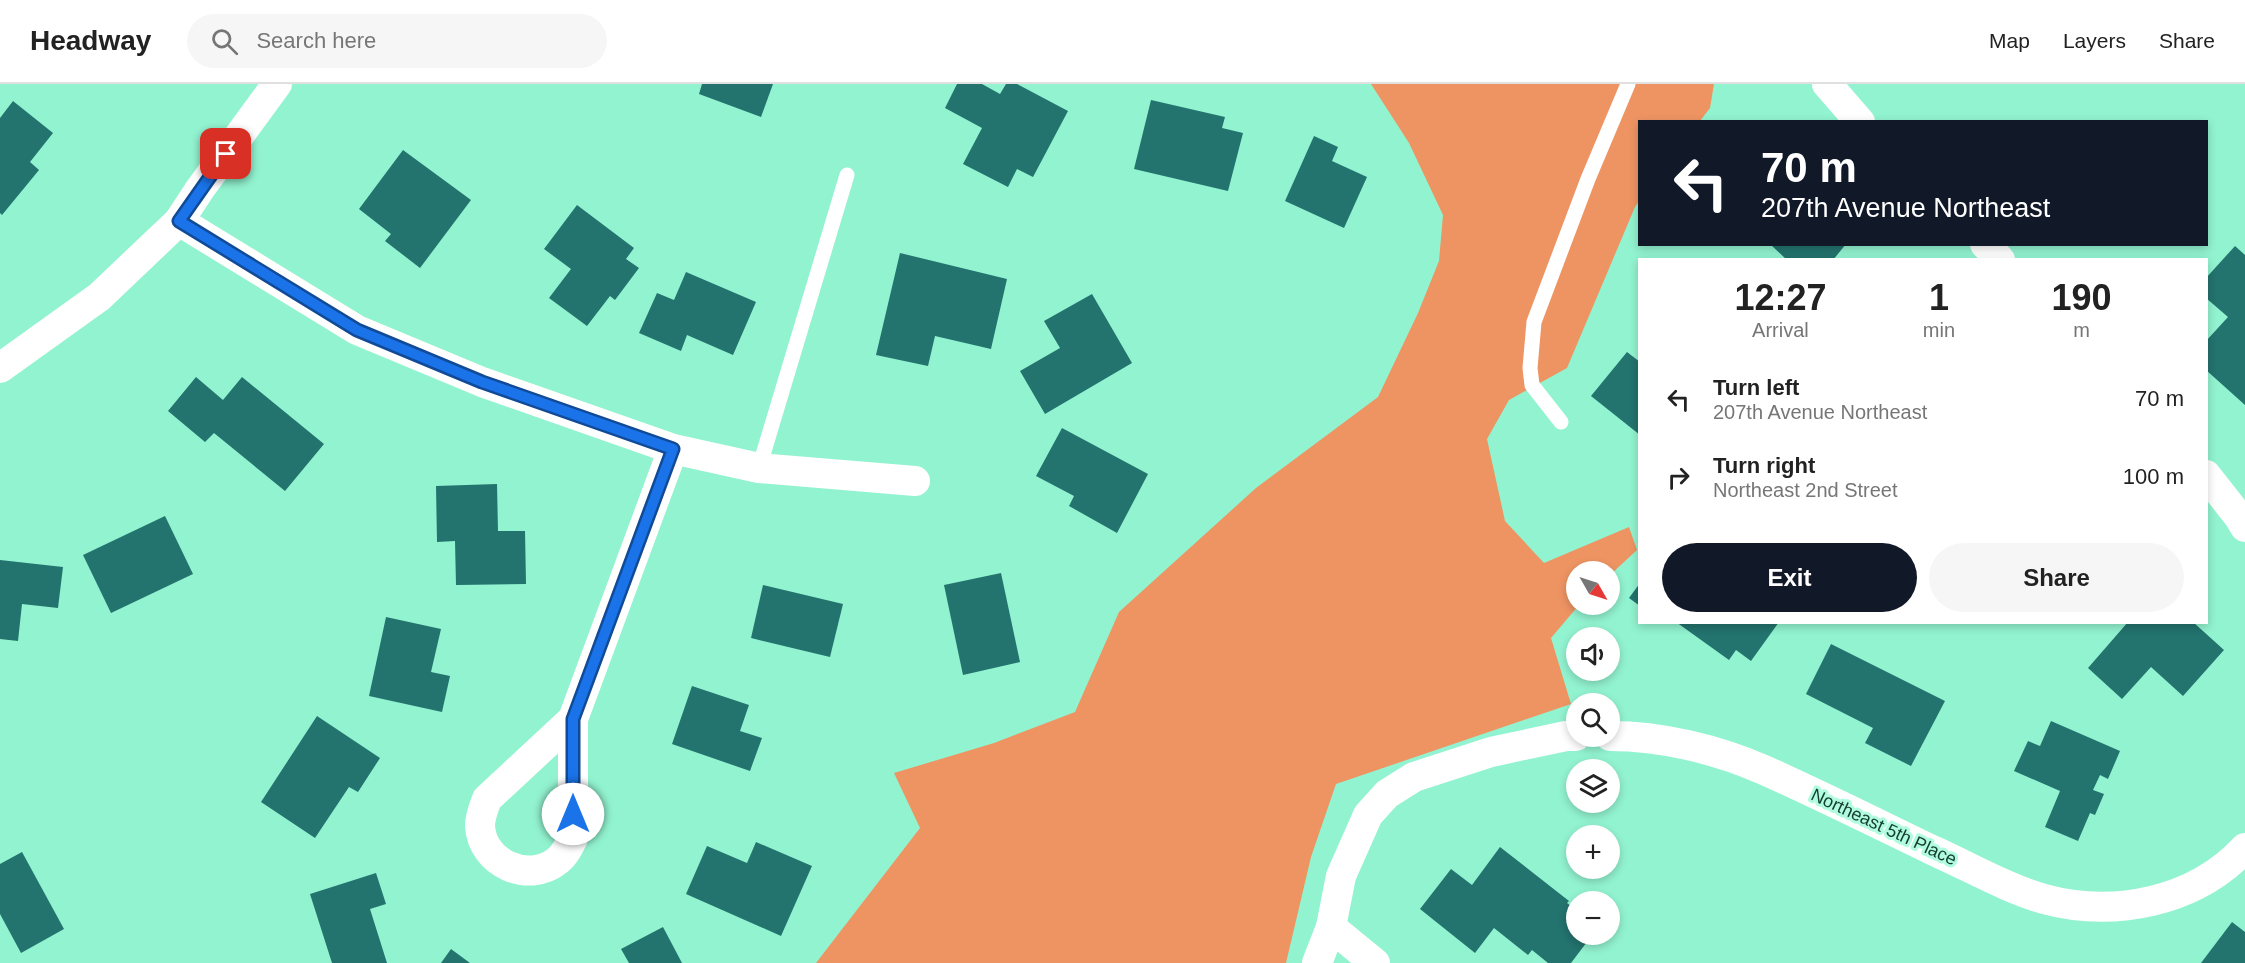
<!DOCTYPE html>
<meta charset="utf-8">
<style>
body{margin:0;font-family:Arial,sans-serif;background:#f6f6f6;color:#222;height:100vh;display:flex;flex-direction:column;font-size:22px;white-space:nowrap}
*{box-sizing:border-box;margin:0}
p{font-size:20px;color:#767676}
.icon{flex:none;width:33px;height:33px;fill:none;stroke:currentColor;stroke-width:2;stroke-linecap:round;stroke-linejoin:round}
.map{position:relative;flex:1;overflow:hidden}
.drawer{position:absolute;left:1638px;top:174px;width:570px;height:366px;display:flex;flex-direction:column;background:#fff;border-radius:0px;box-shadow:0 3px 9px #0003}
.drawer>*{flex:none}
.banner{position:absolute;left:1638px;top:36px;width:570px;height:126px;border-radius:0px;box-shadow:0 3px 9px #0003;background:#111827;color:#fff;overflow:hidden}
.needle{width:39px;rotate:129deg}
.controls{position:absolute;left:1566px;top:477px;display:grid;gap:12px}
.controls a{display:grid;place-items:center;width:54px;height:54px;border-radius:50%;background:#fff;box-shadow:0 3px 9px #0003;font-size:30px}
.pin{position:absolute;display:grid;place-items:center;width:51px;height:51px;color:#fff;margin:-26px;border-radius:12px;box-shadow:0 3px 9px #0006}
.me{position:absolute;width:66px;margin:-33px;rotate:0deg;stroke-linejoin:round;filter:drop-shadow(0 0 4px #0008)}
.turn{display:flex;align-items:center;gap:21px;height:126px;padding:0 24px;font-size:27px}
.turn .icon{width:78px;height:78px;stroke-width:2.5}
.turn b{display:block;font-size:42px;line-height:51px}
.eta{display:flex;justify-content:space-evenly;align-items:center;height:102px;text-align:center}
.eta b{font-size:36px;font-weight:800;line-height:42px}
.primary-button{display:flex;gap:12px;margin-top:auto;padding:12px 24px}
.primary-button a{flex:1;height:69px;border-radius:36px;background:#111827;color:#fff;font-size:24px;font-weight:800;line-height:69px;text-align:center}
.primary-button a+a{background:#f6f6f6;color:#222}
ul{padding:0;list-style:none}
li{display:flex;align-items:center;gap:18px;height:78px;padding:0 24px}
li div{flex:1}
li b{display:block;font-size:22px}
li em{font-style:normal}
header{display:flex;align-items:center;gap:36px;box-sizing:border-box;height:84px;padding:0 30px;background:#fff;border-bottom:2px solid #e0e0e0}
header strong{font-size:28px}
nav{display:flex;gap:33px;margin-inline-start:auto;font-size:21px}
.search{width:420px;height:54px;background:#f6f6f6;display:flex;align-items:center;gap:15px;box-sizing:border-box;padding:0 21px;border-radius:33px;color:#767676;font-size:22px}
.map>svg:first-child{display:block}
</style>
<header>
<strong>Headway</strong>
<div class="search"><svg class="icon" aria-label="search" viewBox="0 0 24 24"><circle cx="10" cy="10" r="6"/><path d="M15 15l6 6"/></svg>Search here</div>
<nav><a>Map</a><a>Layers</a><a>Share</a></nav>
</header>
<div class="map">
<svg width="2245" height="879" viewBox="0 0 2245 879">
<rect width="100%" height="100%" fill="#92f3d0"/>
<path fill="#ee9463" d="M1371,0H1714L1710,24L1700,37L1640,38L1639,117L1635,123L1567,284L1509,316L1487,355L1505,437L1544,479L1629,443L1637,466L1610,491V488H1576V520L1579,521L1551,554L1571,620L1336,700L1311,773L1286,879H816L920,744L894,689L994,659L1075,628L1119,528L1256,404L1378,313L1418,229L1439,177L1443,131L1409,59Z"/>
<g fill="#23736e">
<path d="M702,0H773L761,33L699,10Z"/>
<path d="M957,0H982L1000,10L1006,0H1017L1068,27L1033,93L1017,85L1008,103L963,80L982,44L945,24Z"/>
<path d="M1151,16L1225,33L1222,44L1243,49L1228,107L1134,85Z"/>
<path d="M13,17L53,49L30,78L39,86L2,131L0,129V34Z"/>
<path d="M1314,52L1338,63L1332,77L1367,93L1344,144L1285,117Z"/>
<path d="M403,66L471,116L420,184L385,157L391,150L359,125Z"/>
<path d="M577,121L634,164L626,175L639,184L615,216L610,212L587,242L549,214L571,185L544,165Z"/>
<path d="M1770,160H1846L1833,176H1787Z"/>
<path d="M2235,162L2245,171V321L2206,286V257L2228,233L2206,214V194Z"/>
<path d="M900,169L1007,195L991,265L935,252L928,282L876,271Z"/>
<path d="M686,188L756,218L733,271L687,251L681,267L639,249L657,209L674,216Z"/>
<path d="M1092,210L1132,279L1045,330L1020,287L1060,264L1044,237Z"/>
<path d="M1627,268L1640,278V351L1591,312Z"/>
<path d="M196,293L223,316L242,293L324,360L285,407L214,349L205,358L168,327Z"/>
<path d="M1062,344L1148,390L1117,449L1069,422L1074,412L1036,392Z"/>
<path d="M497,400L498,447H525L526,500L456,501L455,457L437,458L436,402Z"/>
<path d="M165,432L193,490L111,529L83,471Z"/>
<path d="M0,476L63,483L58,524L22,520L18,557L0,555Z"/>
<path d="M1001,489L1020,578L963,591L944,501Z"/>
<path d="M1640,499V522L1629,514Z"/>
<path d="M763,501L843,520L830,573L751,554Z"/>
<path d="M386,533L441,545L431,588L450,592L442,628L369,612Z"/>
<path d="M1676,538H1779L1751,577L1736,566L1729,576Z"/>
<path d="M2128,538H2193L2224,566L2183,612L2151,583L2122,615L2088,584Z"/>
<path d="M1831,560L1945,617L1911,682L1865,659L1873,644L1806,610Z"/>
<path d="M692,602L749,621L740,647L762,654L750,687L672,660Z"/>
<path d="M317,632L380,674L358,708L349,703L315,754L261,718Z"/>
<path d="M2051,637L2120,667L2108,695L2100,691L2093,706L2104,710L2095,731L2090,729L2078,757L2045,743L2060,707L2014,687L2028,657L2040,662Z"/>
<path d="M756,758L812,782L781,852L686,810L707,762L747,779Z"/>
<path d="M1500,763L1569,817L1567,819L1576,826V850H1593L1571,879H1548L1532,866L1528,871L1494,844L1475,869L1420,825L1451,785L1472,801Z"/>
<path d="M22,768L64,845L21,869L0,830V780Z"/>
<path d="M376,789L386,820L370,825L387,879H332L310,810Z"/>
<path d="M2232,838L2245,848V879H2201Z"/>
<path d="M663,843L682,879H629L621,865Z"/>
<path d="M451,865L470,879H441Z"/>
</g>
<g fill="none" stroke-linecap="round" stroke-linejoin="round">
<g stroke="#fff" stroke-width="15">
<path d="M1561,338L1532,301L1530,284L1534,238L1588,95L1628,0"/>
<path d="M759,384L847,91"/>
</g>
<g stroke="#fff" stroke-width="30">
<path d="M1827,0L1860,38"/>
<path d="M179,137L357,246L482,298L673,365L759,384L915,397"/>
<path d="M1985,160L2000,176"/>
<path d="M0,284L99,213L179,137L200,105L277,0"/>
<path d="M2206,391L2239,433L2245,443"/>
<path d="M573,635V754C569,762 565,771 557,777C528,800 482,779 480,742C480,732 484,723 487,715L573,635L673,365"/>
<path d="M1610,652C1661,652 1716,665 1764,686C1820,711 1876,739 1932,766C1966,781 2008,805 2044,815C2114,834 2195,818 2245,764"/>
<path d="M1331,843L1375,879"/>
<path d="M1317,879L1331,843L1341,792L1368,731L1387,710L1414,693L1491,668L1566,652H1576"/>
</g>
</g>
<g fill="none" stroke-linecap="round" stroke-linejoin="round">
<g stroke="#114b97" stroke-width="15">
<path id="route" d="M226,70L179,137L357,246L482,298L673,365L573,635V730"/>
</g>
<use href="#route" stroke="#1a73e8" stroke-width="10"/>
</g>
<g text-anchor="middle" stroke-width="6" stroke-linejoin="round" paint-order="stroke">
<g font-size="18" fill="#143e30" stroke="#b1fce0">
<text transform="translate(1884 743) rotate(25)" y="6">Northeast 5th Place</text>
</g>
</g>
</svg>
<div class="controls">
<a><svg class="needle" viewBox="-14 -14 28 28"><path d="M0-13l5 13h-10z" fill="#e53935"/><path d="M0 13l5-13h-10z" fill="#767676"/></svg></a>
<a><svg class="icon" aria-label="sound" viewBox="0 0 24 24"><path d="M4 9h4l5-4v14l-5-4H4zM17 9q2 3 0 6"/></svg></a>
<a><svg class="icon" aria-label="search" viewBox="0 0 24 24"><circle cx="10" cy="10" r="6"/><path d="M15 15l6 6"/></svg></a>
<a><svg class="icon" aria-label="layers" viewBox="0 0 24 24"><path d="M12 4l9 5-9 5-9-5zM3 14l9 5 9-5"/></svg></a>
<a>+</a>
<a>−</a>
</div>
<div class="pin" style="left:226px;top:70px;background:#d93025"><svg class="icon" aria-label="arrive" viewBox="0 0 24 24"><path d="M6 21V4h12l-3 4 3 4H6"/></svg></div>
<svg class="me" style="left:573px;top:730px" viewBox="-20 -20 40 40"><circle r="19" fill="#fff"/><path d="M0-13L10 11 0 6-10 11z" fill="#1a73e8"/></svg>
<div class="banner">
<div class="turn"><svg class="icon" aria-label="left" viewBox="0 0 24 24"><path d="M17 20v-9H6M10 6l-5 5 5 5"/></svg><div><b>70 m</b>207th Avenue Northeast</div></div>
</div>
<section class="drawer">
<div class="eta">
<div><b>12:27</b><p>Arrival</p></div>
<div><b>1</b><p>min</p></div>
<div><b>190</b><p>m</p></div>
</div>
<ul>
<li><svg class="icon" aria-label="left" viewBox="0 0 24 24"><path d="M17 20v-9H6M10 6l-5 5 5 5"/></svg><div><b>Turn left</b><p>207th Avenue Northeast</p></div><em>70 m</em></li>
<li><svg class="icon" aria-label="right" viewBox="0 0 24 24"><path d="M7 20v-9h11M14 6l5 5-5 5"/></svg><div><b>Turn right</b><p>Northeast 2nd Street</p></div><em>100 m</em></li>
</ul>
<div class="primary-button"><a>Exit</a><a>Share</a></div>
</section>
</div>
